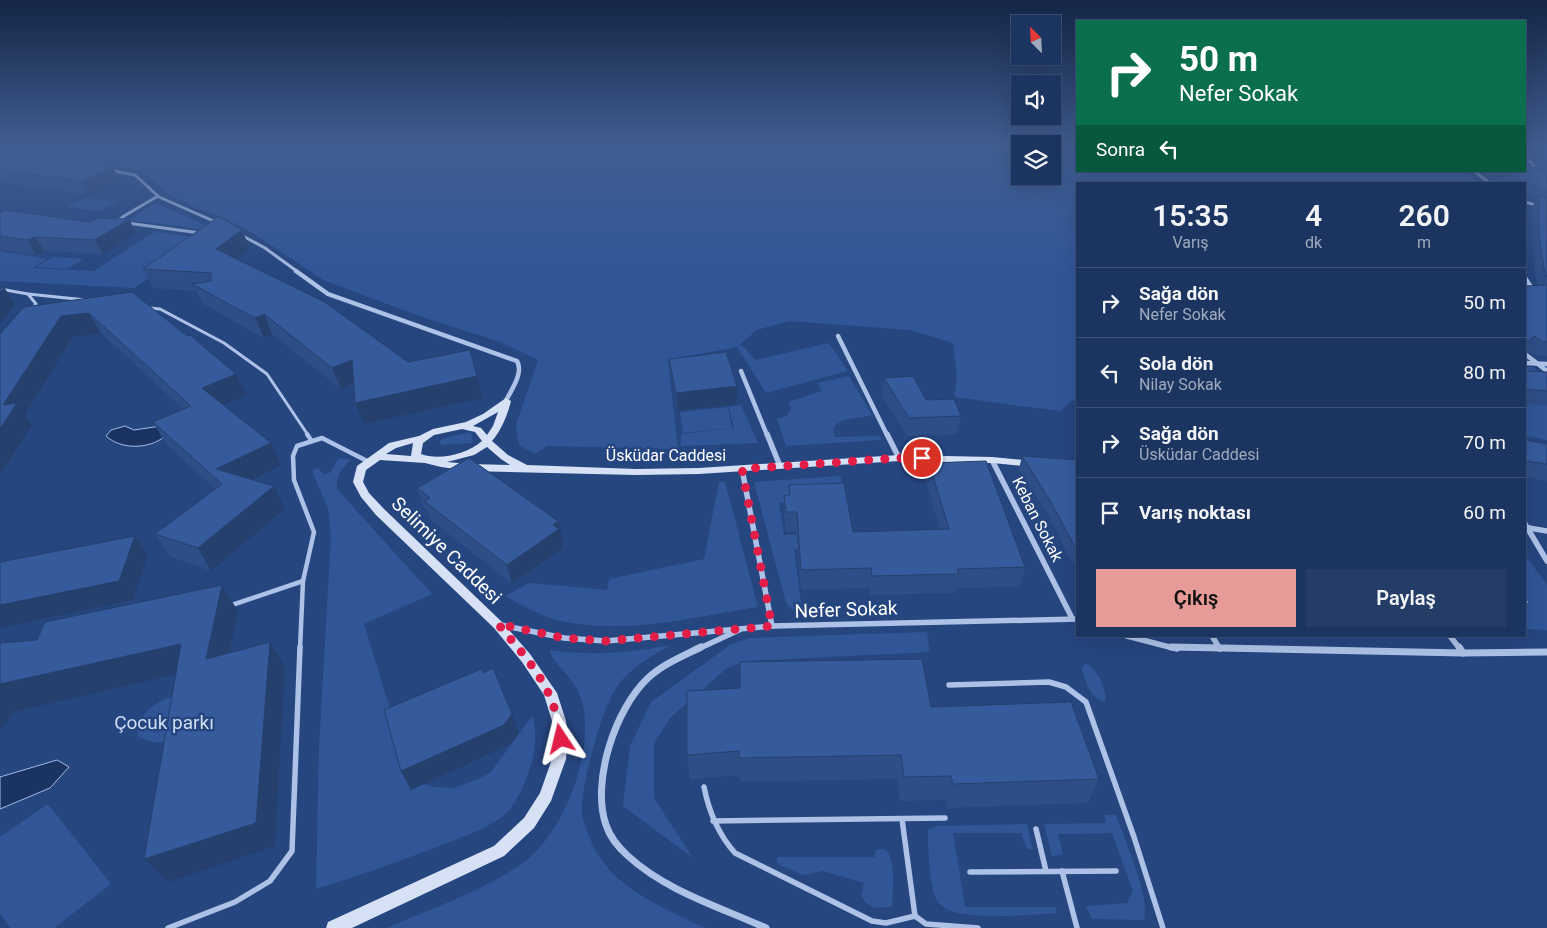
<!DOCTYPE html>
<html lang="tr">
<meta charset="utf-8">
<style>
body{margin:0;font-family:Roboto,sans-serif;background:#253c66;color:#f1f3f6;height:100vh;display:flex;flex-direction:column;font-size:19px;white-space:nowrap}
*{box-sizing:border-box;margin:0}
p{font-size:16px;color:#a0aabd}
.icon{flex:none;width:28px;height:28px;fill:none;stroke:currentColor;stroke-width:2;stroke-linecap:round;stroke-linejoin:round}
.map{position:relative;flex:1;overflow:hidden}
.sheet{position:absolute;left:1076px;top:182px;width:450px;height:455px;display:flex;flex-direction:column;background:#1c3460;border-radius:0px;box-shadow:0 5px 20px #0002,0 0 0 1px #3a4f75}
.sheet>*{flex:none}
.guide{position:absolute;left:1076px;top:20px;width:450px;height:152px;border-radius:0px;box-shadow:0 5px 20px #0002,0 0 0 1px #3a4f75;background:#0b6e4f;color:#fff;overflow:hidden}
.needle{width:32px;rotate:336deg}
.buttons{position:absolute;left:1011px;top:15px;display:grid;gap:10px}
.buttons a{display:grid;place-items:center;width:50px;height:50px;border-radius:0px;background:#1c3460;box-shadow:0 5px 20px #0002,0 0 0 1px #3a4f75;font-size:25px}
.pin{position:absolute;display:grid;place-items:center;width:42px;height:42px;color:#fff;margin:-21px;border:2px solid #fff;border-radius:50%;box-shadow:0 1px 5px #0007}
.me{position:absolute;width:55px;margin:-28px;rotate:350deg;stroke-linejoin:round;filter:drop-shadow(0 0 4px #0008)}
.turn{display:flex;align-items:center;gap:18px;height:105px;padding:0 20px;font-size:22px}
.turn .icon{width:65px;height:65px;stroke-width:2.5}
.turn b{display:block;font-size:35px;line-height:42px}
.then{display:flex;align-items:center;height:48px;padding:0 20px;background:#0003;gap:10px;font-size:19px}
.eta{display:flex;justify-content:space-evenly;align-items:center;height:85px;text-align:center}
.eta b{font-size:30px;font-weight:600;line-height:35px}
.button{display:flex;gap:10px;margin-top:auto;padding:10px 20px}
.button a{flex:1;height:58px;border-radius:0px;background:#e69b98;color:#111;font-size:20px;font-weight:600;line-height:58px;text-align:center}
.button a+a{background:#253c66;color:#f1f3f6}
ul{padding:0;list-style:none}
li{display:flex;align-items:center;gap:15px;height:70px;padding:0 20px;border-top:1px solid #3a4f75}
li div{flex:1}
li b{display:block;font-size:19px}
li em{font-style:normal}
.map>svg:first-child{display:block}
</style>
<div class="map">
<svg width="1547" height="928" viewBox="0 0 1547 928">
<rect width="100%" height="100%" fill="#264680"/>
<g fill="#305698">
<path d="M0,147H1020V176H1052L1053,147H1077L1078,171H1462L1480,184H1078L1077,397L1060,411L954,397L957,378L953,343L910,330L789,321L757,330L738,346L742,345L755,360L829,343L848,371L766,393L737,347L668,360L678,449L547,446L535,454L519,445L516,425L538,360L500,342L419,316L323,280L256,235L222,217L194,207L170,195L141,170L12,154L0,152Z"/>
<path d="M86,198L118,202L99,211L66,207Z"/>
<path d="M158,204L209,227L200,229L129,220L152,205Z"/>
<path d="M154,232L203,238L135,288L0,281V251L47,259L32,268L94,271Z"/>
<path d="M53,257L83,259L67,269L36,267Z"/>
<path d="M1525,367H1533L1547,379V440L1525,436V406L1528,405L1525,401Z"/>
<path d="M849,376L872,415C860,419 840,416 833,429L835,437L880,436L881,440L786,446L777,419L787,416L791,410L789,402L822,391L817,383Z"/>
<path d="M741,405L758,443L681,446V434L734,428L729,407Z"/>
<path d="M728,407L732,428L683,433L680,412Z"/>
<path d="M471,432L473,441L471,443L441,445L440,441L444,438Z"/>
<path d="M343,458L351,460C341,469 336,475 337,489L432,594L364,624L394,722L389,726L404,778L433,787L454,788L480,778L491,772L532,716C537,728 535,744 533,757C529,775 517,806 502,817C487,828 467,835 450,842C406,859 361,875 316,889L319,747L331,536L328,508L312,471L318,468L324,475L331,472L338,459Z"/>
<path d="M840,476L848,500L779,503L784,535L862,531L866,547L794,549L802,610L794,611L786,603L754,482Z"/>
<path d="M719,482H725L758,607C692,617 620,637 553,619C537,614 520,604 505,596L529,583L607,590L609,579L704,559Z"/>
<path d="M1525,555L1547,585V630L1525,629Z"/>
<path d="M927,632L930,652L745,661L727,668L670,718L654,744V798L693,858L623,806L630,746L651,702L730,645L750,638Z"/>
<path d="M671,645C650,657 628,669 615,690C602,709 579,791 582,814C585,827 592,846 599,856C621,891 669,911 705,928H387C432,908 484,891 524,862C565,832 597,747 581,698C576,682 560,669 551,655L550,650C593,656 629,653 671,645Z"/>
<path d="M1085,664L1090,665C1098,674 1108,689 1105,702C1089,697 1087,683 1081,669Z"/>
<path d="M173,696L175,738C160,744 153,743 138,737C135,715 155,702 173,696Z"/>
<path d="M48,804L111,884L54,928H10L0,913V837Z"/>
<path d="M1104,815H1116C1124,838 1151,899 1144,920L1092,919L1086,906L1127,903L1133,891L1112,833L1058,834L1063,854L1052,856L1044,824L1106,823Z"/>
<path d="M1027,824L1033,850L1027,849L1021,833H953L965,907H1055L1057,913C1032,914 953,924 938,902C929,890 928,847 928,830L937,826Z"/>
<path d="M884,849C897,857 892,887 893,901L892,906C877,909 870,910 861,896L864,883L823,871L803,875L778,864L776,860L778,857H875V850Z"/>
</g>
<g fill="#1a3361" stroke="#a1bce7">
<path d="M125,426L134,430L161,426L164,437C149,449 121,450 106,436L111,430Z"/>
<path d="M57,760L69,767L50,788L0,809V777Z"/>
</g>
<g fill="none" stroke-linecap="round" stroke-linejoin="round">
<path stroke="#adc2e6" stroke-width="3" stroke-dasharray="2.5 4.5" stroke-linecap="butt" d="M1525,594L1527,600L1525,604"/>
<g stroke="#adc2e6" stroke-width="3">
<path d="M0,289L28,294L36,304L32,309"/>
<path d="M28,294L86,300"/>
<path d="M150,308L160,309L224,343L267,374L308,435"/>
</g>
<g stroke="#adc2e6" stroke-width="4.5">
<path d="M307,434L311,440"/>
<path d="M303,581L314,532L294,480L293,456L297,446L322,438L369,462"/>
<path d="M229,606L303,581L300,649"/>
</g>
<g stroke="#adc2e6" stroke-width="5.5">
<path d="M949,685L1049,682L1066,687L1086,702L1134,837L1163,928"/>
<path d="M704,787C709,812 718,834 735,853L872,921L886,923L915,916L926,924L978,928"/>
<path d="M902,819L915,916"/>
<path d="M713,821L945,818"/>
<path d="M1036,829L1046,871"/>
<path d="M1062,871L1077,928"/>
<path d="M970,872L1116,871"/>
<path d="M168,928L235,902L270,881L292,851L300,647"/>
</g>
<g stroke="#adc2e6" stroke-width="3">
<path d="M1525,158L1532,163L1536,173"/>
<path d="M109,170L135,175L159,197L218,223"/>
<path d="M1474,171L1491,184"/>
<path d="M158,196L124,216L119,220L120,222L200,233"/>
<path d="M1525,202L1547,208"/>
<path d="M241,235L265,248L298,272"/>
</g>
<g stroke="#adc2e6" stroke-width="4.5">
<path d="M296,271L328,294L517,361C524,373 511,390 506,401"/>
<path d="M1525,278L1533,290"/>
<path d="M838,336L887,435"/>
<path d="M1525,354L1547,371"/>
<path d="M1525,363L1547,364"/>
<path d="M741,371L767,435"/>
</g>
<g stroke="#adc2e6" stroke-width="5.5">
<path d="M767,434L780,466"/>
<path d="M887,434L899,458"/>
<path d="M992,460L1072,618"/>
<path d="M742,469L772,626"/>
<path d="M1525,524L1547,561"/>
<path d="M1529,528L1547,531"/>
<path d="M501,625L564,638L606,641L772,626L1078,619"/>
<path d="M1127,636L1177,649"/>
<path d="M1212,636L1220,649"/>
<path d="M1450,636L1460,649"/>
<path d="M698,649L739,630"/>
</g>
<g stroke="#adc2e6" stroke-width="7">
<path d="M701,647C683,656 663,664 648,678C615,709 591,782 606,825C610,837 619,848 628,856C666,891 720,907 766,928"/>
<path d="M1171,647L1463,653L1547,652"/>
<path d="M1459,647L1463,653"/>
</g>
<path fill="#d6e1f6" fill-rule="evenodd" d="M506,398L511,401C507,416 502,429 492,441L508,455L527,465L636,469L699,468L899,455L992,457L1034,461L1039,464L1034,467L992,463L899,461L699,474L636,475L469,471L441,467L425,463L380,460L366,470L363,482L369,493L384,509L502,622L530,654L557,693L566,721L568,739L566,759L551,801L534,828L504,856L352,928H326L328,922L494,846L524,818L540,793L552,759L554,739L552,721L544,695L522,662L494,628L376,515L361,497L353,482L357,466L389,443L419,436L433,429L466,422L483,414ZM498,412L493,426L487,435L481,428L473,426ZM462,429L475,432L482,441C467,454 439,461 421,454L423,443L434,435ZM413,443L411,456L386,454L396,448ZM487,447L501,459L510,465L469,464L447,462L474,455Z"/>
</g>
<g fill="#2e4e87">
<path d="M1525,147H1547V356L1534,355L1525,350V286H1537L1532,246V207L1536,200L1525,196V184H1501L1486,174L1488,171H1525L1538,168L1535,161L1525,155Z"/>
<path d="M0,155L120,181L88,195L0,182Z"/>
<path d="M0,212L90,222L129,219L136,233L103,254L44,251L36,255L0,249Z"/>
<path d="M250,248L236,259L408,362L483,398L364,424L355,403L354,384L341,389L272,334L264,338L202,303L196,291L153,288L143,269Z"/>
<path d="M132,292L187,336L236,374L247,395L223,405L271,443L281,465L252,480L285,509L211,571L170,557L155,534L215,489L166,444L153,422L183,409L101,333L73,337L25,415L32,425L0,476V334Z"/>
<path d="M669,359L737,386V404L678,411L671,376Z"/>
<path d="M1525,371L1547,372V406L1525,404Z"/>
<path d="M884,378L926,400L961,416L957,435L907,436L882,396Z"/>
<path d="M1525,440L1547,444V481L1525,477Z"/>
<path d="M1022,456L1078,460V562H1072L1048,515L1019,469Z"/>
<path d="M929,463L1025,567L1020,587L956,588L955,593L870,595L869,588L801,590L796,531L786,532L784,515V496L789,495V485L853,532L940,530L926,481Z"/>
<path d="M417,488L558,521L563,540L562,541L563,548L512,584L431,520L427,510L423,507Z"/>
<path d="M931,707L1099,779L1088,803L947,808L945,800L900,801L897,779L740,782L739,775L690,779L687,755Z"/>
</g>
<g fill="#26406e">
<path d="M113,167L120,181L88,195L81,181Z"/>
<path d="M129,219L136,233L103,254L95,240Z"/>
<path d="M242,230L250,248L225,268L216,249Z"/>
<path d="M35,237L44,251L36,255L27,240Z"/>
<path d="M4,287L15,304L0,325V293Z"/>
<path d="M89,313L101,333L73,337L25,415L32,425L0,476V429L3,405L61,316Z"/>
<path d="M264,314L272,334L264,338L255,318Z"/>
<path d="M352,360L359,381L341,389L332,368Z"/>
<path d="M236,374L247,395L213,410L202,388Z"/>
<path d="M477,376L483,398L364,424L355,403Z"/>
<path d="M737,386V404L678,411L676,393Z"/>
<path d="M271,443L281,465L229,492L216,469Z"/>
<path d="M274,486L285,509L211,571L198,548Z"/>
<path d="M558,521L563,540L562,541L563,548L512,584L507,565L553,525Z"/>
<path d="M135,536L148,555L133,600L0,628V605Z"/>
<path d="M222,585L238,611L223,684L206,659Z"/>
<path d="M270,642L285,667L275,846L168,882L144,859Z"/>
<path d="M181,644L199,669L13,712L2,730L0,728V684Z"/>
<path d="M512,714L519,733L511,744L411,790L401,771Z"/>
</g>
<g fill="#365b9d" stroke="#26406e">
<path d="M1525,147H1547V167H1545L1539,154L1530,147Z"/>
<path d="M7,153L113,167L81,181L0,170V155Z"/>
<path d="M1525,166L1538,168L1547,172V191L1517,178L1506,171H1525Z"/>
<path d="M1539,196L1547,198V276L1545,275L1539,234Z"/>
<path d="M6,210L90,222L98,218L129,219L95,240L35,237L27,240L0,236V212Z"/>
<path d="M219,216L242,230L216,249L323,301L408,362L470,350L477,376L355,403L352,360L332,368L264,314L255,318L192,284L211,281V273L143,269Z"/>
<path d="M1546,285H1547V342H1543L1534,336L1530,341H1525V286Z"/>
<path d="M4,287L0,293V288Z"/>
<path d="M132,292L187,336L190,335L236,374L202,388L271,443L216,469L274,486L198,548L155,534L222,484L153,422L191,406L89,313L61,316L3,405L17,403L0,429V334L24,307Z"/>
<path d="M726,352L737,386L676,393L669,359Z"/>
<path d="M1525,371L1547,372V391L1525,389Z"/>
<path d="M913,376L926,400L954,399L961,416L909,418L884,378Z"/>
<path d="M1525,440L1547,444V464L1525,461Z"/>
<path d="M1022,456L1078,460V549H1076L1051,502Z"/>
<path d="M469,458L558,521L553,525L559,529L507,565L424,501L430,498L417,488Z"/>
<path d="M986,461L1025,567L957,569L959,574L872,576L871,568L801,570L797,512H786L784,496L790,495L789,485L844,483L853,532L949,529L929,463Z"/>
<path d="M135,536L119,581L0,605V562Z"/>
<path d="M222,585L206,659L270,642L256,823L144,859L181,644L0,684V643L37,640L45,622Z"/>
<path d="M922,659L931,707L1071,702L1099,779L953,784L951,776L904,777L901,755L739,758V751L687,755V691L740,688V662Z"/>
<path d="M493,668L512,714L504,725L401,771L384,710L481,669L483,673Z"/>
</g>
<linearGradient id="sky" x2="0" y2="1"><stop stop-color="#152646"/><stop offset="0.53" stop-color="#415d91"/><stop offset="1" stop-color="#415d91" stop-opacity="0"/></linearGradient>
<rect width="1547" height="277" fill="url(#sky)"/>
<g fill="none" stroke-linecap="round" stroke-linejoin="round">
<path stroke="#e11d48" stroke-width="9" stroke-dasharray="0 16.2" d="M561,739C555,688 530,662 498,624L564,638L606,641L772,626L742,469L899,458H922"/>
</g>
<g text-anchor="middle" stroke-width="5" stroke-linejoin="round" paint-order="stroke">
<g font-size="16" fill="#fff" stroke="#264680">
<text x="666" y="461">Üsküdar Caddesi</text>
<text transform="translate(1038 519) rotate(63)" y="6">Keban Sokak</text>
</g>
<g font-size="19" fill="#fff" stroke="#264680">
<text transform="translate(447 550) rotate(44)" y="7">Selimiye Caddesi</text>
<text transform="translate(846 609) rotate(-2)" y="7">Nefer Sokak</text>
</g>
<g font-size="19" fill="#d0def5" stroke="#264680">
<text x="164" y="729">Çocuk parkı</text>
</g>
</g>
</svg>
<div class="buttons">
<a><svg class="needle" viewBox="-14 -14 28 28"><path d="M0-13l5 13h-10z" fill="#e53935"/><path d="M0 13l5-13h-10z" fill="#a0aabd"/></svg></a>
<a><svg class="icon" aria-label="sound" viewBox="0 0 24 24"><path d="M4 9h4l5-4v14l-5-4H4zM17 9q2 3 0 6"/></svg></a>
<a><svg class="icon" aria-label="layers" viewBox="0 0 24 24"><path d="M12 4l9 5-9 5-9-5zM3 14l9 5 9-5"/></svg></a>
</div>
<div class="pin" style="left:922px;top:458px;background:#d93025"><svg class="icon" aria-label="arrive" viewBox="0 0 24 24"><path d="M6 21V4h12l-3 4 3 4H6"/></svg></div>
<svg class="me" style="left:561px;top:739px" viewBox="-20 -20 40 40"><path d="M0-17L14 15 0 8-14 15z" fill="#e11d48" stroke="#fff" stroke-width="4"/></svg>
<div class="guide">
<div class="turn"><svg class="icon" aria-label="right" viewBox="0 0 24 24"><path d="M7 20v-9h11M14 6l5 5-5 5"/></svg><div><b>50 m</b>Nefer Sokak</div></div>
<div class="then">Sonra<svg class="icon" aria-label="left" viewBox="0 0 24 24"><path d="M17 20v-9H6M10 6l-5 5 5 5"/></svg></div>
</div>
<section class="sheet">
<div class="eta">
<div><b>15:35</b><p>Varış</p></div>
<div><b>4</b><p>dk</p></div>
<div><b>260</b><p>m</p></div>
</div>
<ul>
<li><svg class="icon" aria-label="right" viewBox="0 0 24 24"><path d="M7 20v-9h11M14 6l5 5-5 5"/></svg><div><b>Sağa dön</b><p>Nefer Sokak</p></div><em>50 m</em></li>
<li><svg class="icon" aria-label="left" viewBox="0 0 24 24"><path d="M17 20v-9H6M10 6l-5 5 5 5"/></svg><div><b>Sola dön</b><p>Nilay Sokak</p></div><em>80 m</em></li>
<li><svg class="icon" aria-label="right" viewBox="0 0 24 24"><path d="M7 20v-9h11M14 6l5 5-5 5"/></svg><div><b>Sağa dön</b><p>Üsküdar Caddesi</p></div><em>70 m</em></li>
<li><svg class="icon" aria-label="arrive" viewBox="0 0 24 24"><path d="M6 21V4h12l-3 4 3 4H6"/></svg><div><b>Varış noktası</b></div><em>60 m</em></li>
</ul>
<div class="button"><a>Çıkış</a><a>Paylaş</a></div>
</section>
</div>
